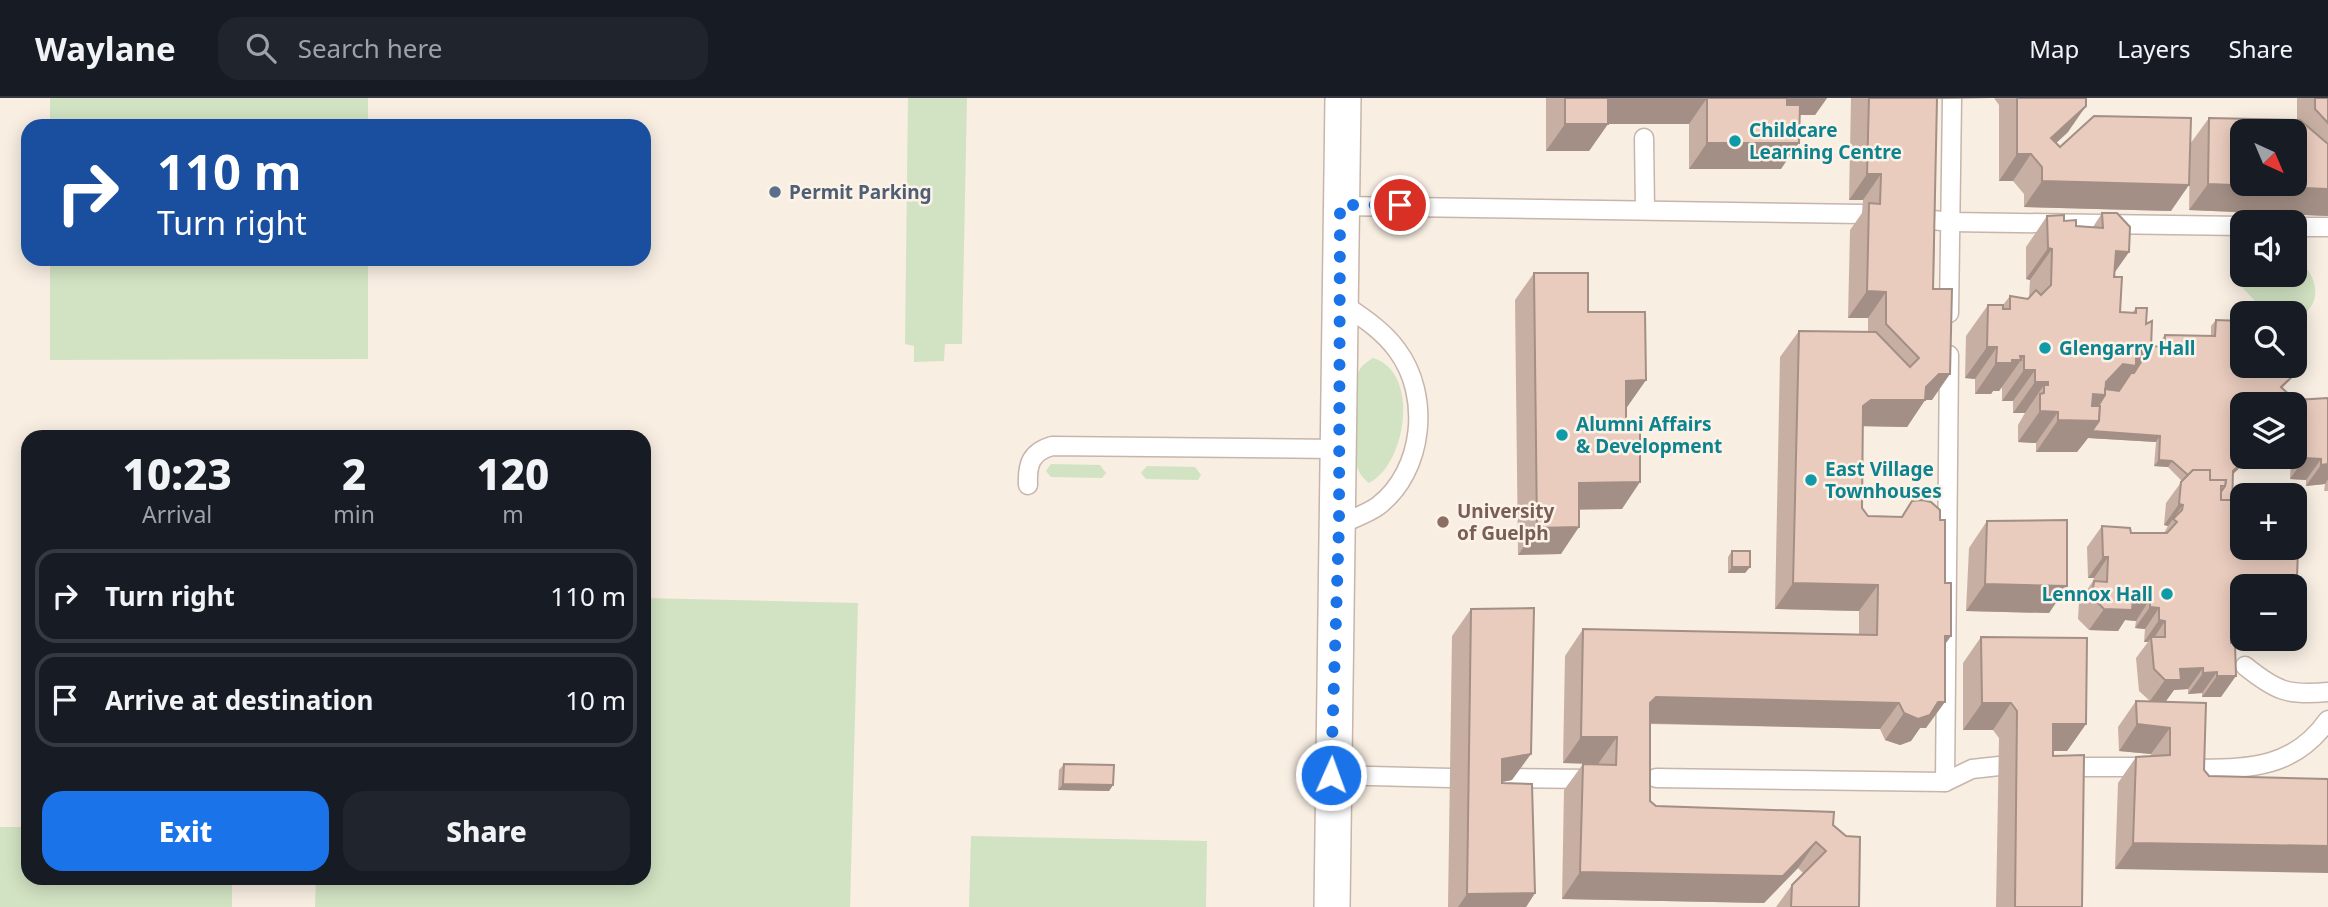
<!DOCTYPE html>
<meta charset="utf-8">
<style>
body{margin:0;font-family:"Noto Sans",sans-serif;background:#20242c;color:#f1f3f6;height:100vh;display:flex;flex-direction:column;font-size:26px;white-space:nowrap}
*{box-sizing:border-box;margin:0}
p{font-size:23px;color:#9ea1a6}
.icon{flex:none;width:38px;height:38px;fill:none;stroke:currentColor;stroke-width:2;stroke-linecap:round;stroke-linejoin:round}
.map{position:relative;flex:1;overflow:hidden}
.details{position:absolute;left:21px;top:332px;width:630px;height:455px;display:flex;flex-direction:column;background:#171b24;border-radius:21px;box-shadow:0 4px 18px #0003}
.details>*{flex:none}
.guide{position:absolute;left:21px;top:21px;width:630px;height:147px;border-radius:21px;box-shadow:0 4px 18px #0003;background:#1a4fa0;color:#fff;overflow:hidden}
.needle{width:46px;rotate:136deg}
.controls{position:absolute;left:2230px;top:21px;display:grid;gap:14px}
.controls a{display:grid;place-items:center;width:77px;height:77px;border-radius:14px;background:#171b24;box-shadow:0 4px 18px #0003;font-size:35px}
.pin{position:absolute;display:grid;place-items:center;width:60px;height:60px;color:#fff;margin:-30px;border:4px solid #fff;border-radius:50%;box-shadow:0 2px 7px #0007}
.me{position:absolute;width:77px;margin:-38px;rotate:2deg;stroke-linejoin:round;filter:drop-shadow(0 0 5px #0008)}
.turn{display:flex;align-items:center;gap:24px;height:147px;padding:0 21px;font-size:32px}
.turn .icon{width:91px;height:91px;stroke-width:2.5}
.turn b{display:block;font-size:49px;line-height:60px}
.eta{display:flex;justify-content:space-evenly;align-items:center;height:119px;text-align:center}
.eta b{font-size:42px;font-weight:800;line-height:49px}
.button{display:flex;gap:14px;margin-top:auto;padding:14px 21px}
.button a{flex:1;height:80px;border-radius:21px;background:#1a73e8;color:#fff;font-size:28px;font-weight:800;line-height:80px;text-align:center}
.button a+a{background:#20242c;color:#f1f3f6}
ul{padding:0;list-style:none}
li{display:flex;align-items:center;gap:21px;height:94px;margin:0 14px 10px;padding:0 7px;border:4px solid #363941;border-radius:21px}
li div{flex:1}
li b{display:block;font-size:26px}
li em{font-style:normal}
header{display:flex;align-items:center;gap:42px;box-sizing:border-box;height:98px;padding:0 35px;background:#171b24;border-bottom:2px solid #363941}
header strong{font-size:33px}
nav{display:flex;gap:38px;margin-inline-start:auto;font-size:24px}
.search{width:490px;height:63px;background:#20242c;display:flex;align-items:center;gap:18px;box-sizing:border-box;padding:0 24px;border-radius:21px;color:#9ea1a6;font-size:26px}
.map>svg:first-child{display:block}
</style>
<header>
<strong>Waylane</strong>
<div class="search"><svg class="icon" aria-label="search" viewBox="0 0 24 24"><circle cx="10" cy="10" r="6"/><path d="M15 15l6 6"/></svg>Search here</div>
<nav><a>Map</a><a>Layers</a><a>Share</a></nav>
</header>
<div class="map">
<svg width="2328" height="809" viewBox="0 0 2328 809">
<rect width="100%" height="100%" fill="#f8eee2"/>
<g fill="#d2e3c3">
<rect x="50" y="0" width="318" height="28"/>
<path d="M908,0H967L962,246H945L944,263L914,264V248L905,246Z"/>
<path d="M50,161H368V261L50,262Z"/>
<path d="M2294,162C2310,167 2320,189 2313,205C2309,213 2300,220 2294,227V215H2266L2241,188L2255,177H2294Z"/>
<path d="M1373,260C1421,274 1406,367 1369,385C1363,380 1359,376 1357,368C1353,355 1354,288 1358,275C1361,267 1367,264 1373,260Z"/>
<path d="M1051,366L1100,367L1106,375L1102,380L1051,379L1046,373Z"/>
<path d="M1147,368L1195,369L1201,377L1198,382L1146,381L1141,375Z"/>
<path d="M644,500L858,505L850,809H315L316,781L644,780Z"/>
<path d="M0,729H28V780L232,781V809H0Z"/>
<path d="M971,738L1207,743L1206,809H969Z"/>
</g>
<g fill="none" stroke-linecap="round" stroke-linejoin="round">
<g stroke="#c7b5ab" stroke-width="21">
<g id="lane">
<path d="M1644,40L1645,111"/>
<path d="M1340,108L1862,116"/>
<path d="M1916,120L1950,124L2242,128"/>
<path d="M2294,129H2328"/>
<path d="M1949,215L1952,1"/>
<path d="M1028,387C1027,366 1031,354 1052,348L1338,351"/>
<path d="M1339,427C1351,421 1367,416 1378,408C1424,373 1431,297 1397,252C1382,231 1360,218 1340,204"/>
<path d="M2245,568C2276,593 2288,598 2328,594"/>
<path d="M2062,669H2151"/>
<path d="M2186,671C2244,670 2291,674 2328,622"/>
<path d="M1331,677L1450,680"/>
<path d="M1491,680L1589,681"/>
<path d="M1656,680L1945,684L1972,671L1999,668"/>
<path d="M1945,684L1949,257"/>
</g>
</g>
<g stroke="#c7b5ab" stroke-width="38">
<path id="street" d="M1332,809L1343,0"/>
</g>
<use href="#lane" stroke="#fff" stroke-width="18"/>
<use href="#street" stroke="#fff" stroke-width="35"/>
</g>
<g fill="#c8afa3">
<path d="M1546,0H1827L1815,17H1800L1781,71H1689V26H1608L1589,53H1546Z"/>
<path d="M1851,0H2086L2068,34L2056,45L2060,49L2171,113L2024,109V96L2013,83H1999V7L1994,0L1937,1L1932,302H1925L1907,329L1863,328L1862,410L1868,418L1901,419L1912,403L1940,422L1945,485V546L1926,630H1920L1911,643L1900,647L1885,642L1880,631L1650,626V703L1656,708L1833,727L1859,809H1776L1792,787L1803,775L1798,770L1764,805L1562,801L1564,692L1583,666H1598L1563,665L1565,558L1583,531L1859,536V513L1775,511L1780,259L1799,233L1868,234V220H1848L1850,132L1862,115L1863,102H1849Z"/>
<path d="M2297,0H2328V118L2189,112L2190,46L2209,20L2297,22Z"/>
<path d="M2102,115L2129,154L2115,174L2120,214L2132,215L2136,210L2146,226L2151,248L2160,249V243L2165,237L2211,238V228L2216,222L2292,280L2282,290L2296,303L2328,300V393H2324L2325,386L2306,388V382L2290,381L2291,363H2281V359H2294V306H2242L2233,375L2232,411L2242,488V511H2235L2232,516L2221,599H2202V595L2188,596V591L2174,592L2166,603H2154L2204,672L2115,771L2118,685L2136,659L2151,658V656L2119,653L2118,629L2136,603H2150L2139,593L2136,560L2148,544H2144L2145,531L2135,530L2136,523L2125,522L2118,533L2089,532L2078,521L2079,504L2093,483L2094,480H2088L2087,449L2102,428L2131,435H2164L2168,428L2164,427L2166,405L2182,383L2168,369L2154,368L2156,344L2088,340L2077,354H2036V345L2018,344V327L2025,315H2013V303H2002V289L1999,293H1993L1991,296H1975V281L1965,280L1966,238L1988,207H2003L2010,198L2028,201L2029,199L2030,182L2026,181V149L2047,118L2064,123L2076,128L2093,129Z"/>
<path d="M1534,175L1588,214L1646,282L1627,309H1626L1622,411H1579L1561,456L1518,457L1515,202Z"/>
<path d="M1987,423L2067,488L2049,515L1966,513L1969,450Z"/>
<path d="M1732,453L1750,469L1745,475H1728V459Z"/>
<path d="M1471,511L1512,682L1502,684L1535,795L1526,809H1448L1452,538Z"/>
<path d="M1981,539L2086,626L2067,653H2053V658L2082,809H1996L1999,640L1993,632H1963V565Z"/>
<path d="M1064,666L1113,687L1109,693L1058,692L1059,672Z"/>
</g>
<g fill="#a38f85">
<path d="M1608,0H1707L1689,26H1590Z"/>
<path d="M1781,0H1827L1815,17H1769Z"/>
<path d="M1922,0H1994L1925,1Z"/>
<path d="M2086,8L2068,34L2037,63L2051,40Z"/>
<path d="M1565,26H1608L1589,53H1546Z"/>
<path d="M1707,45H1799L1781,71H1689Z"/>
<path d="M2017,56H2031L2013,83H1999Z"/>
<path d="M1867,76H1881L1863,102H1849Z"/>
<path d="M2042,83L2189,87L2171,113L2024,109Z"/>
<path d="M2208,86L2328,91V118L2189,112Z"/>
<path d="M2048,150L2052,151L2030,182L2026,181Z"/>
<path d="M2116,153L2129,154L2107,185Z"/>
<path d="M1867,193L1886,194L1868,220H1848Z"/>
<path d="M1987,249H1997L1975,281L1965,280Z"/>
<path d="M2136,249L2151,250L2099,323L2160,338L2156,344L2088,340L2077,354H2036L2058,322L2093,296L2106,284Z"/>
<path d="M2020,258H2024L1999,293H1993L1991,296H1975L1996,265Z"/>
<path d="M2024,272H2035L2013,303H2002Z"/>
<path d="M1939,276H1950L1932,302H1920H1925L1907,329L1853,328L1863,308L1871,302L1926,289Z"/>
<path d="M1646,282L1627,309H1607L1626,283Z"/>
<path d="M2035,284H2048L2044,290V287L2025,315H2013Z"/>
<path d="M2040,313L2058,314L2036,345L2018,344Z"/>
<path d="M2296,342H2305L2294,358V344Z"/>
<path d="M2248,359H2251L2229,380L2233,373Z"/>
<path d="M2284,359H2294L2291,363H2281Z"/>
<path d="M2305,360L2321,361L2306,382L2290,381Z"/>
<path d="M2159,362L2172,363L2168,369L2154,368Z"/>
<path d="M2328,366V381L2325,386L2306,388L2321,367Z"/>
<path d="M1640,384L1622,411L1561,412L1579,385Z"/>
<path d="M2179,406L2183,407L2168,428L2164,427Z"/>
<path d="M1579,429L1561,456L1518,457L1537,430Z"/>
<path d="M2103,459H2108L2094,480H2088Z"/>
<path d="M1732,469H1750L1745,475H1728Z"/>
<path d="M2278,479H2297L2291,488H2271Z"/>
<path d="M1793,485L1878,487L1859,513L1775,511Z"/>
<path d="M1985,486L2067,488L2049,515L1966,513Z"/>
<path d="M2242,493V511H2235L2226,523L2237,498Z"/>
<path d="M2133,501H2150L2136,523L2125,522L2118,533L2089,532L2104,511Z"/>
<path d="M2150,509L2159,510L2145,531L2135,530Z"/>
<path d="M2159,522L2165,523L2152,543L2151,539L2148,544H2144Z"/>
<path d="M1945,538H1951L1932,565Z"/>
<path d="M2203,570L2188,591L2174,592L2166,603H2150L2165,582L2180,571Z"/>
<path d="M2217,574L2202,595L2188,596L2203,575Z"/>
<path d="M2217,578H2236L2221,599H2202Z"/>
<path d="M1656,599L1899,605L1880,631L1637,625L1650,605Z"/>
<path d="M1938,604H1945L1926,630H1920L1911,643L1900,647L1885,642L1904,615Z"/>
<path d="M1982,605H2011L1993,632H1963Z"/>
<path d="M2053,626H2086L2067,653H2034Z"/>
<path d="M2137,626L2170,630L2151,656L2119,653Z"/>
<path d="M1581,639H1617L1598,666L1563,665Z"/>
<path d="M1531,656L1512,682L1483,688L1502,661Z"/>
<path d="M1063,686L1113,687L1109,693L1058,692Z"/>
<path d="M1816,744L1798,770L1764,805L1562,801L1580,774Z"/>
<path d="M2133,745L2328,748V775L2115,771Z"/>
<path d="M1535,795L1526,809H1458L1467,796Z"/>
</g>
<g fill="#e9ccbe" stroke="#a38f85" stroke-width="2" fill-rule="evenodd">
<rect x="1565" y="0" width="43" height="26"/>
<path d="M1707,0H1787V7H1800L1799,45H1707Z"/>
<path d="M1869,0H1937L1933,191H1952L1950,276H1939L1926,289L1925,302H1871L1863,308L1862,410L1868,418L1902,419L1912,403L1922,402L1931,404L1940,412V422H1945V485H1951V538H1945V604H1938L1930,617L1918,621L1904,615L1899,605L1656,599L1650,605V703L1656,708L1834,714L1833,727L1846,738L1860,739L1859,809H1791L1792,787L1826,753L1816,744L1783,778L1580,774L1583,666L1616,667L1617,639H1581L1583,531L1877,537L1878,487L1793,485L1799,233L1876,234L1910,269L1919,260L1886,226V194L1867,193L1869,105L1880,106L1881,76H1867Z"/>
<path d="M2017,0H2086V8L2051,40L2060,49L2094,18L2191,20L2189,87L2042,83V69L2031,56H2017Z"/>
<path d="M2315,0H2328V25L2315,11Z"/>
<path d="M2209,20L2300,22L2328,46V91L2208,86ZM2242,33H2294V86H2242Z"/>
<path d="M2102,115H2117L2130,129L2129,154L2116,153L2114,179H2122L2120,214L2136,215V210H2147L2146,226L2152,223L2151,250L2136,249V268L2123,266L2106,284L2105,297L2093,296L2092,308H2100L2099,323L2058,322V314L2040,313V296L2044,295V287H2048V284H2035V272H2024V258H2020L2021,262H2012V265H1996L1997,249H1987L1988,207H2003V211H2010V198L2028,201L2036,192L2041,197L2051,187L2052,151L2048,150L2047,118L2064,117V123L2076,122V128L2103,130Z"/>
<path d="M1534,175H1588V214H1645L1646,282L1626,283V327H1640V384L1579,385V429L1537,430Z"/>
<path d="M2216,222L2242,223V268H2291L2297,274L2281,289L2296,303L2293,306H2242V359H2248L2233,373L2232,411H2231V402H2221V394L2225,388L2226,382H2210V372H2193L2188,377L2172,363L2159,362L2160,338L2092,333L2099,323L2100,308H2098L2105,297V291L2119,293L2131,275H2134L2151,248L2164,249L2165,237L2215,238Z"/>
<path d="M2328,300V366L2321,367V361L2305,360V342H2296V302Z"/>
<path d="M2193,372H2210V382H2226L2225,388H2221V402H2231V411H2242V450H2289V452H2298L2297,479H2278L2277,488H2242V493L2237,498L2241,502L2232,512L2231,545H2235L2236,578H2217V574L2203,575V570L2180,571L2181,582H2165L2154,571L2151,539H2165V523L2159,522V510L2150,509V501H2133L2132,512L2104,511L2092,499L2094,483L2107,484L2108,459H2103L2102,428L2130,430L2131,435H2167L2177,424L2173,421L2182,412L2183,407L2179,406L2181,384Z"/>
<path d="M2067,422V488L1985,486L1987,423Z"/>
<rect x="1732" y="453" width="18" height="16"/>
<path d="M1534,510L1531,656L1502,661V685L1532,686L1535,795L1467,796L1471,511Z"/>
<path d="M1981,539L2087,540L2086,626H2053V658L2084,657L2082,809H2015L2017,613L2011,605H1982Z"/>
<path d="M2136,603L2206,605L2204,672L2209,678L2328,681V748L2133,745L2136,659L2170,657V630L2137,626Z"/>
<path d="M1064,666L1114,667L1113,687L1063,686Z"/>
</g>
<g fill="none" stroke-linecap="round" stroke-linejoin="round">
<path stroke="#1a73e8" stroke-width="12" stroke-dasharray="0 21.6" d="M1331,677L1339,427L1340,107H1400"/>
</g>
<g fill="#0f9aa8" stroke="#fcf2e7" stroke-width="2.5">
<circle cx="1735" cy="43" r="7"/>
<circle cx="2045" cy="250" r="7"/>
<circle cx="1562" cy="337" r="7"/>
<circle cx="1811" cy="382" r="7"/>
<circle cx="2167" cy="496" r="7"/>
</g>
<circle fill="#5c6f8a" stroke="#fcf2e7" stroke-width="2.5" cx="775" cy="94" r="7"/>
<circle fill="#8d6e63" stroke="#fcf2e7" stroke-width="2.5" cx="1443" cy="424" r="7"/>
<g text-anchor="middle" stroke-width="5" stroke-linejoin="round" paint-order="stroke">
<g font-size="19" font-weight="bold" fill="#0d838f" stroke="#fcf2e7" text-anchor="start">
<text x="1749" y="39">Childcare<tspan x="1749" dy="22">Learning Centre</tspan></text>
<text x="2059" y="257">Glengarry Hall</text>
<text x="1576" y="333">Alumni Affairs<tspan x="1576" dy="22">&amp; Development</tspan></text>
<text x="1825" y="378">East Village<tspan x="1825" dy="22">Townhouses</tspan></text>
<text x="2153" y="503" text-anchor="end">Lennox Hall</text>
</g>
<g font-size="19" font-weight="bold" fill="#4e5e75" stroke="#fcf2e7" text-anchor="start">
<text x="789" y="101">Permit Parking</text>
</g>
<g font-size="19" font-weight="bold" fill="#785e54" stroke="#fcf2e7" text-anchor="start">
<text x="1457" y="420">University<tspan x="1457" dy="22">of Guelph</tspan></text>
</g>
</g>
</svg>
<div class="controls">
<a><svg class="needle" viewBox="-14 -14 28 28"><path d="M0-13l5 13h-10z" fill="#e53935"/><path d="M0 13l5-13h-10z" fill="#9ea1a6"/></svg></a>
<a><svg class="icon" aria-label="sound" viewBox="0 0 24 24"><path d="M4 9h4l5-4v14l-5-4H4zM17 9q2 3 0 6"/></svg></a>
<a><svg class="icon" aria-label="search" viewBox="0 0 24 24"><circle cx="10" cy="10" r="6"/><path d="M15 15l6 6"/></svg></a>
<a><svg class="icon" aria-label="layers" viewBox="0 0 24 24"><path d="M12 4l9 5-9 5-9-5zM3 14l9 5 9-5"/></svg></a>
<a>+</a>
<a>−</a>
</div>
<div class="pin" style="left:1400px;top:107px;background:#d93025"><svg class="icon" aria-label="arrive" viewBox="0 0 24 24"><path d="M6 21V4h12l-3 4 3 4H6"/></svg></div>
<svg class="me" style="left:1331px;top:677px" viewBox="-20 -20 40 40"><circle r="17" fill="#1a73e8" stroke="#fff" stroke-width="3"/><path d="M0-11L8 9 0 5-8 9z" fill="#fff"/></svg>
<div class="guide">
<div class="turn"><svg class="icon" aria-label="right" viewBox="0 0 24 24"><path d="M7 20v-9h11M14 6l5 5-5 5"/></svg><div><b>110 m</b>Turn right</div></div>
</div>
<section class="details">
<div class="eta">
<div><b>10:23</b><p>Arrival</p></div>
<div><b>2</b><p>min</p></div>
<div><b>120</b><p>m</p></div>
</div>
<ul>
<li><svg class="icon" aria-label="right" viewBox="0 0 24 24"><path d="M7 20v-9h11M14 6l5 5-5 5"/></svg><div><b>Turn right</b></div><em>110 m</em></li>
<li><svg class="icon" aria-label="arrive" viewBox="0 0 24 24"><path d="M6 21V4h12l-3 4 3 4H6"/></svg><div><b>Arrive at destination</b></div><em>10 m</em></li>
</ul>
<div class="button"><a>Exit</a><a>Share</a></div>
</section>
</div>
